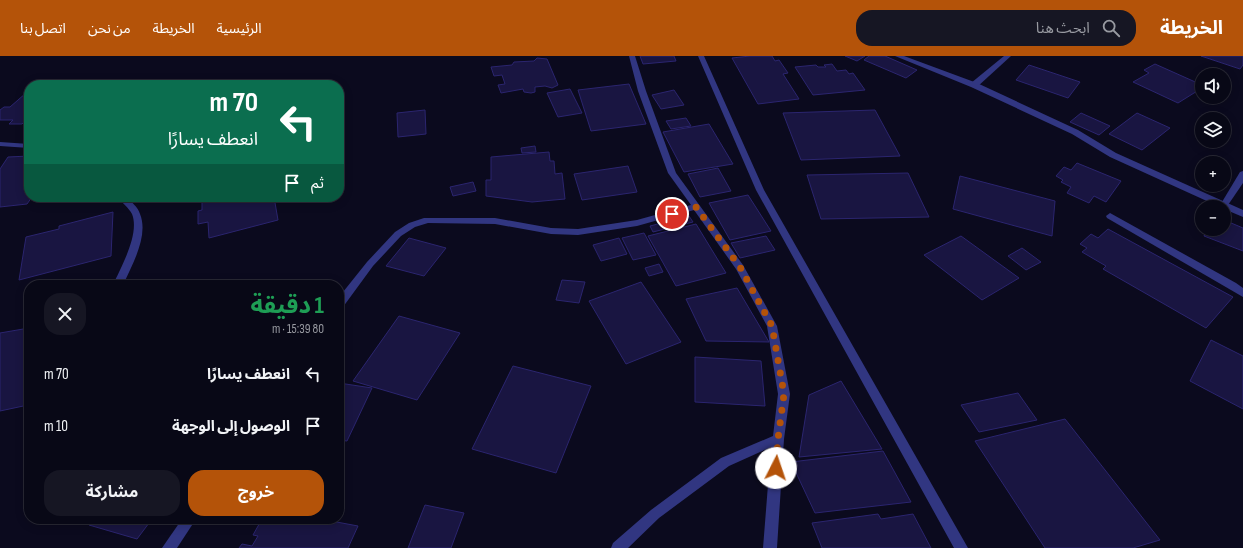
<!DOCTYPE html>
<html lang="ar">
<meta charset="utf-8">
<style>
body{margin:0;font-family:"Sofia Sans Condensed","Noto Sans Arabic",sans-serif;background:#161623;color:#f1f3f6;direction:rtl;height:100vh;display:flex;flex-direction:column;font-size:15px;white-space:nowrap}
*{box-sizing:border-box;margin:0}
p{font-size:13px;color:#989aa1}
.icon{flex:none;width:22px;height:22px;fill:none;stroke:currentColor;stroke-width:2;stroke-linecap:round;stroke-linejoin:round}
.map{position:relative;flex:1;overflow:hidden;direction:ltr}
.drawer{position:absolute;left:24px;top:224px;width:320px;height:244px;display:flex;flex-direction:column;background:#080816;border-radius:16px;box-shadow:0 2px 10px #0003,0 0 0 1px #292935;direction:rtl}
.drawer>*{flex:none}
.top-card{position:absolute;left:24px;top:24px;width:320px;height:122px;border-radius:16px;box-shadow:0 2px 10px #0003,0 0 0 1px #292935;direction:rtl;background:#0b6e4f;color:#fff;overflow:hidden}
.buttons{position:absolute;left:1195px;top:12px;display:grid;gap:8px}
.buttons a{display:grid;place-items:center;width:36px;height:36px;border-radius:50%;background:#080816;box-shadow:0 2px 10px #0003,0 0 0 1px #292935;font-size:20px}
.pin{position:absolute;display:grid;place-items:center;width:34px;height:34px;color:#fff;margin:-17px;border:2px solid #fff;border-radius:50%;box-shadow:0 1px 4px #0007}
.me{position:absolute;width:44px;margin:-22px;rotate:4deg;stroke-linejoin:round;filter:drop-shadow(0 0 3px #0008)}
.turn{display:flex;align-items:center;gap:14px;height:84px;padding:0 20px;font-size:18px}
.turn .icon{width:52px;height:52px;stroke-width:2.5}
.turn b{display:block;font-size:28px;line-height:34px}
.then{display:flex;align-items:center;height:38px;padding:0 20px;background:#0003;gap:8px;font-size:15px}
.round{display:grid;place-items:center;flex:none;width:42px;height:42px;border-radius:16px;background:#161623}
.headline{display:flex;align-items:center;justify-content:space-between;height:68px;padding:0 20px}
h1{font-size:24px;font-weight:700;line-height:30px;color:#1e9e55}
.action{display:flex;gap:8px;margin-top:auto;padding:8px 20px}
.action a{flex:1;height:46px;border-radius:16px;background:#b45309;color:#fff;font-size:16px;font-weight:700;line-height:46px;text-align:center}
.action a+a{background:#161623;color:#f1f3f6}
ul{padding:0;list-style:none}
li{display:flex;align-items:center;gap:12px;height:52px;padding:0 20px}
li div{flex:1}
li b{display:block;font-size:15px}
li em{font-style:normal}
header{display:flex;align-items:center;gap:24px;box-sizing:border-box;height:56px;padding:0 20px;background:#b45309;color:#fff}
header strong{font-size:19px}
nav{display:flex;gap:22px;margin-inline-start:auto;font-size:14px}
.search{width:280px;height:36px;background:#161623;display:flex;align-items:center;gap:10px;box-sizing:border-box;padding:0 14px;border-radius:16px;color:#989aa1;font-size:15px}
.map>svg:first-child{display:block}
</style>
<header>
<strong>الخريطة</strong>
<div class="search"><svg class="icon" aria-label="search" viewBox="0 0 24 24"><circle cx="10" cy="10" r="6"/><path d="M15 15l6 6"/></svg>ابحث هنا</div>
<nav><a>الرئيسية</a><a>الخريطة</a><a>من نحن</a><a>اتصل بنا</a></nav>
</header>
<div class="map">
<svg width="1243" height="492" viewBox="0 0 1243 492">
<rect width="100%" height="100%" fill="#0b0a1e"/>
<g fill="#191541" stroke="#2b256f">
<path d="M640,0H674L676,5L643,8Z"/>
<path d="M750,0H772L775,5L779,4L788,17L783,18L799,43L758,48L732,2Z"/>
<path d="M845,0H865L857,5Z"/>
<path d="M869,0H885L917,14L906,22L864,4Z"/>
<path d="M1201,0H1243V9L1240,13Z"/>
<path d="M537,2L547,3L558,29L552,32L545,30L535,31V36L531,37L524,36L523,33L501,37L498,29L505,28L502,19L494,20L491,11L512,9L514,6L534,5Z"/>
<path d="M832,8L837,15L846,14L849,18L853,17L865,34L813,39L795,11L816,9L818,11H826L824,9Z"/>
<path d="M1155,8L1202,29V32L1178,47L1133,26L1149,17L1144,14Z"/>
<path d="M1029,9L1080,26L1068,42L1016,24Z"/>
<path d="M178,25L194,29H173Z"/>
<path d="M629,28L646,68L591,75L578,34Z"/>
<path d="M570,33L582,57L558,61L547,37Z"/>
<path d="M674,34L684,49L661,53L652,39Z"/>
<path d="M26,37H29V65H25L22,68H9L13,64H0V54L4,51H10Z"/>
<path d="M425,54L426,78L398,81L397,57Z"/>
<path d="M875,54L900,100L801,104L783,57Z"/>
<path d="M1081,57L1110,70L1099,79L1070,66Z"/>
<path d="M1137,57L1170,72L1142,94L1109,78Z"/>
<path d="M686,62L691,70L671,73L666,65Z"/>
<path d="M709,68L733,108L684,116L663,76Z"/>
<path d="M535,90L536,96L522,97L521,92Z"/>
<path d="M549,96L550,105H554L555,118L562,117L565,143L532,146L486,140V124H491V101Z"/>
<path d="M29,100V141H32L27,148L0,151V113L8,101Z"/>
<path d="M1077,107L1121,125L1106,146L1094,140L1089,147L1067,137L1071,131L1061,126L1063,124L1056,120L1064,111L1071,114Z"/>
<path d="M628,110L637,136L582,144L574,118Z"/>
<path d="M718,112L731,135L700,141L688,118Z"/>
<path d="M908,117L929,161L821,163L807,119Z"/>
<path d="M960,120L1055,145L1052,180L953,153Z"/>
<path d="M473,126L476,135L453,140L450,131Z"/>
<path d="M748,139L771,175L730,184L709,147Z"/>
<path d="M202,141H274L278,164L209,182L208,166L198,168V155L202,154Z"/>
<path d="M113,156L111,200L19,224L26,181L59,173V170Z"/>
<path d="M689,160L693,166L653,176L650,170Z"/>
<path d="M1224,164L1243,172V195L1204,180L1207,173H1224Z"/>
<path d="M696,168L726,217L676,230L648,180Z"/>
<path d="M1108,173L1233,241L1206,272L1103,213L1106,210L1082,196L1087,192L1080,188L1091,178L1098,182Z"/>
<path d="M644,177L656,199L633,204L622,182Z"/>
<path d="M766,180L775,194L740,202L731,187Z"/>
<path d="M961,180L1019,222L982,244L924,199Z"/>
<path d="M409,182L446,192L424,220L386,210Z"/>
<path d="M619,182L627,198L601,205L593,189Z"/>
<path d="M1022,192L1041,206L1026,214L1008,200Z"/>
<path d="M659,208L663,216L649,220L645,212Z"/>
<path d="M562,224L585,226L579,247L556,244Z"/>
<path d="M641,226L681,286L626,308L589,245Z"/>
<path d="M737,232L769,286L706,285L686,243Z"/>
<path d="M399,260L460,277L417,344L353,325Z"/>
<path d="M29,272V345L28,349L0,355V277Z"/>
<path d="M1211,284L1243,300V353L1190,325Z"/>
<path d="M695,301L761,305L765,350L695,346Z"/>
<path d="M513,310L591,330L556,417L472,393Z"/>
<path d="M841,325L882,393L799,401L809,339Z"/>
<path d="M339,327L372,332L347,385L339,384Z"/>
<path d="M1018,337L1037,364L979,376L961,349Z"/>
<path d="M1065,363L1160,484L1133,492H1045L975,385Z"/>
<path d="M883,395L911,446L815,457L791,406Z"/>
<path d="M425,449L464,457L451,492H408Z"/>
<path d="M878,458L881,463L913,458L931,492H822L812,467Z"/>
<path d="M94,463H152L137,483L89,469Z"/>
<path d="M262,463H327L326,464L358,470L348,492H239L242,488L252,490L258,480L253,479Z"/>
</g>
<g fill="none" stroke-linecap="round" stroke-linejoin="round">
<path fill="#313681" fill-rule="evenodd" d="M895,0H904L977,27L1078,74L1116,97L1243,154V161L1224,153V151H1220L1110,101L1072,78L971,31Z"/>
<g fill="#313681" fill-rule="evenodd">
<path d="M629,0H635L646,35L676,117L743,209L777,270L790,338L784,383L777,492H763L771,391L729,410L659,462L628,492H611L613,487L651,454L721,402L773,380L778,338L767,270L736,213L694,154L637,170L578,179L551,178L495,168L428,167L415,171L401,180L373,210L343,251L339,252V241L367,206L395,176L409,167L424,162H495L551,172L578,173L637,164L691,149L668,117L638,35Z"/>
<path d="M1004,0H1011L977,31H971V27Z"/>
<path d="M0,86L29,88V92L0,90Z"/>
<path d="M1243,115V127L1226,152L1219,151L1240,116Z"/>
<path d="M118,141H127C131,146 138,151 140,158C149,180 132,209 123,229H113C121,211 140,178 132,158C129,152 122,147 118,141Z"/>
<path d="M1110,157L1236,227L1243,232V241L1107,162L1106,160Z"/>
<path d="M182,463H196L177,492H162Z"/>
</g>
<path fill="#313681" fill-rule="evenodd" d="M698,0H704L764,134L968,492H954L756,134Z"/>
</g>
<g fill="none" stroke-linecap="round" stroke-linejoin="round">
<path stroke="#b45309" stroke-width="7" stroke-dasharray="0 12.6" d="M672,158L696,151L740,211L772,270L784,338L778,383L776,412"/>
</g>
</svg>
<div class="buttons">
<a><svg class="icon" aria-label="sound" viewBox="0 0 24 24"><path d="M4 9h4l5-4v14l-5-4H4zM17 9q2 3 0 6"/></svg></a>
<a><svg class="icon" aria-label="layers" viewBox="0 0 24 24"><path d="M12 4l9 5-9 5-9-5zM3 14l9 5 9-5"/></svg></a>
<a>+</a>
<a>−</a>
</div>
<div class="pin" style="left:672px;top:158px;background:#d93025"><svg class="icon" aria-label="arrive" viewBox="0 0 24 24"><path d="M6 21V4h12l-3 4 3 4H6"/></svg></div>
<svg class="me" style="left:776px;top:412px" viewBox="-20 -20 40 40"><circle r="19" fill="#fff"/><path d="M0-13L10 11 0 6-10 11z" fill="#b45309"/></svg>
<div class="top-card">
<div class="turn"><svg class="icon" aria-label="left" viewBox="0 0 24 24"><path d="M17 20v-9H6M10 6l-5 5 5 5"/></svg><div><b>70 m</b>انعطف يسارًا</div></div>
<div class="then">ثم<svg class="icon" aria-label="arrive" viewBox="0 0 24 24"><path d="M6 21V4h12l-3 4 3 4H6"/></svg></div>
</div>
<section class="drawer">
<div class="headline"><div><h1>1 دقيقة</h1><p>80 m · 15:39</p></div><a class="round"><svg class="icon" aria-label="close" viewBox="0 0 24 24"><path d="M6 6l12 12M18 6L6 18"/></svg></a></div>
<ul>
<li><svg class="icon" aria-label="left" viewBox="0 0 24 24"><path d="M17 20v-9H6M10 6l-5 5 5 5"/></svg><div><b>انعطف يسارًا</b></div><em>70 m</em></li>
<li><svg class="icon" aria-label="arrive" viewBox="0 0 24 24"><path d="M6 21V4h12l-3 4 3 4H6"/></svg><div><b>الوصول إلى الوجهة</b></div><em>10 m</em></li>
</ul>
<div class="action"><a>خروج</a><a>مشاركة</a></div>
</section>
</div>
